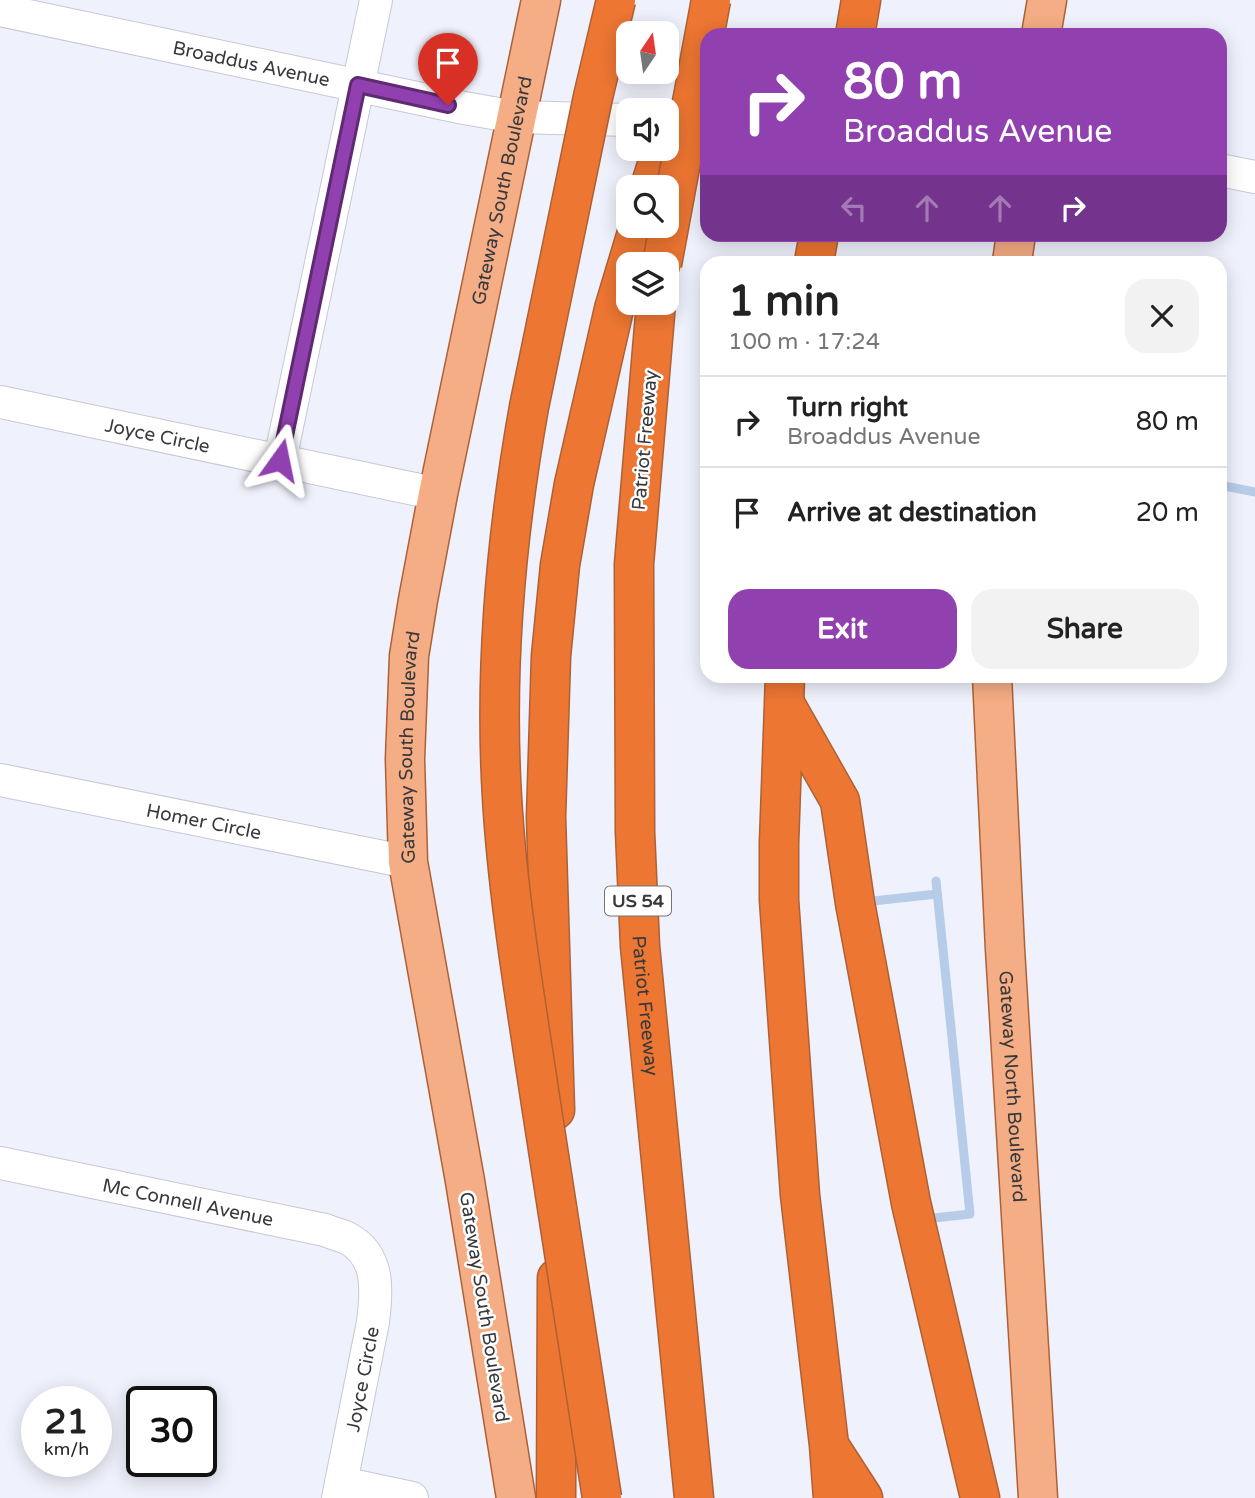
<!DOCTYPE html>
<meta charset="utf-8">
<style>
body{margin:0;font-family:"Varela Round",sans-serif;background:#f2f2f2;color:#222;height:100vh;display:flex;flex-direction:column;font-size:26px;white-space:nowrap}
*{box-sizing:border-box;margin:0}
p{font-size:23px;color:#767676}
.icon{flex:none;width:38px;height:38px;fill:none;stroke:currentColor;stroke-width:2;stroke-linecap:round;stroke-linejoin:round}
.map{position:relative;flex:1;overflow:hidden}
.side{position:absolute;left:700px;top:256px;width:527px;height:427px;display:flex;flex-direction:column;background:#fff;border-radius:21px;box-shadow:0 4px 18px #0003}
.side>*{flex:none}
.top-card{position:absolute;left:700px;top:28px;width:527px;height:214px;border-radius:21px;box-shadow:0 4px 18px #0003;background:#9140b0;color:#fff;overflow:hidden}
.needle{width:46px;rotate:13deg}
.fabs{position:absolute;left:616px;top:21px;display:grid;gap:14px}
.fabs a{display:grid;place-items:center;width:63px;height:63px;border-radius:14px;background:#fff;box-shadow:0 4px 18px #0003;font-size:35px}
.speed{position:absolute;left:21px;top:1386px;display:flex;gap:14px;font-size:35px;font-weight:700;text-align:center}
.speed>*{display:grid;place-content:center;width:91px;height:91px;border-radius:50%;background:#fff;box-shadow:0 4px 18px #0003;line-height:1}
.speed small{font-size:18px;font-weight:400}
.speed .limit{border:4px solid #111;border-radius:10px;background:#fff;color:#111}
.pin{position:absolute;display:grid;place-items:center;width:60px;height:60px;color:#fff;margin:-72px -30px;border-radius:50% 50% 50% 0;rotate:-45deg;box-shadow:0 0 7px #0007}
.pin .icon{rotate:45deg}
.me{position:absolute;width:77px;margin:-38px;rotate:12deg;stroke-linejoin:round;filter:drop-shadow(0 0 5px #0008)}
.turn{display:flex;align-items:center;gap:24px;height:147px;padding:0 28px;font-size:32px}
.turn .icon{width:91px;height:91px;stroke-width:2.5}
.turn b{display:block;font-size:49px;line-height:60px}
.lanes{display:flex;align-items:center;height:66px;padding:0 28px;background:#0003;justify-content:center;gap:35px;direction:ltr}
.lanes .off{opacity:.35}
.round{display:grid;place-items:center;flex:none;width:74px;height:74px;border-radius:21px;background:#f2f2f2}
.head{display:flex;align-items:center;justify-content:space-between;height:119px;padding:0 28px}
h1{font-size:42px;font-weight:700;line-height:52px}
.cta{display:flex;gap:14px;margin-top:auto;padding:14px 28px}
.cta a{flex:1;height:80px;border-radius:21px;background:#9140b0;color:#fff;font-size:28px;font-weight:700;line-height:80px;text-align:center}
.cta a+a{background:#f2f2f2;color:#222}
ul{padding:0;list-style:none}
li{display:flex;align-items:center;gap:21px;height:91px;padding:0 28px;border-top:2px solid #e0e0e0}
li div{flex:1}
li b{display:block;font-size:26px}
li em{font-style:normal}
.map>svg:first-child{display:block}
</style>
<div class="map">
<svg width="1255" height="1498" viewBox="0 0 1255 1498">
<rect width="100%" height="100%" fill="#eff2fc"/>
<g fill="none" stroke-linecap="round" stroke-linejoin="round">
<g stroke="#b6cce8" stroke-width="9">
<path d="M1220,485L1255,492"/>
<path d="M864,902L937,894"/>
<path d="M925,1219L970,1214L936,881"/>
</g>
<g stroke="#c6c9d3" stroke-width="34">
<g id="minor">
<path id="s1" d="M0,10L464,108L516,117L628,120"/>
<path d="M1220,170L1255,177"/>
<path id="s2" d="M0,402L438,494"/>
<path d="M280,460L376,0"/>
<path id="s3" d="M0,780L408,862"/>
<path id="s4" d="M0,1163L325,1230C332,1233 340,1235 347,1238C380,1255 377,1291 373,1322L338,1498"/>
<path d="M341,1483L412,1498"/>
</g>
</g>
<g stroke="#ae6136" stroke-width="41">
<g id="major">
<path d="M1041,35L1047,0"/>
<path d="M1012,262L1016,234"/>
<path id="s5" d="M992,676L1005,949L1038,1498"/>
<path id="s6" d="M516,1498L465,1181L408,862L405,759L409,656L418,600L438,494L541,0"/>
</g>
</g>
<g stroke="#ae6136" stroke-width="41">
<g id="highway">
<path d="M855,35L861,0"/>
<path d="M650,187L662,149"/>
<path d="M814,262L819,234"/>
<path id="s7" d="M656,303L634,564L635,832L640,946L694,1498"/>
<path d="M785,676L779,843V900L800,1195L829,1445L833,1498"/>
<path d="M785,704L840,801L855,903L911,1203L980,1498"/>
<path d="M555,1110L546,817L551,656L560,565L574,484L614,309L639,226"/>
<path d="M830,1447L863,1498"/>
<path d="M556,1498L557,1278"/>
</g>
</g>
<use href="#minor" stroke="#fff" stroke-width="32"/>
<use href="#major" stroke="#f4ad84" stroke-width="38"/>
<use href="#highway" stroke="#ed7632" stroke-width="38"/>
<g stroke="#ae6136" stroke-width="41" stroke-linecap="butt">
<g id="highway-bridge">
<path d="M662,264L711,0"/>
<path d="M602,1498C582,1367 562,1236 541,1104C526,1003 508,900 502,797C494,666 506,536 529,407L593,97L616,0"/>
</g>
</g>
<use href="#highway-bridge" stroke="#ed7632" stroke-width="38"/>
</g>
<g fill="none" stroke-linecap="round" stroke-linejoin="round">
<g stroke="#5e2a72" stroke-width="18">
<path id="route" d="M280,460L358,85L448,105"/>
</g>
<use href="#route" stroke="#9140b0" stroke-width="12"/>
</g>
<g text-anchor="middle" stroke-width="5" stroke-linejoin="round" paint-order="stroke">
<rect fill="#fff" stroke="#747477" stroke-width="2" x="605" y="886.5" width="66" height="29" rx="5"/>
<g font-size="18" font-weight="bold" fill="#38393d">
<text x="638" y="907">US 54</text>
</g>
<g font-size="19" fill="#38393d" stroke="#fff">
<text dy="7" stroke="none"><textPath href="#s1" startOffset="257">Broaddus Avenue</textPath></text>
<text dy="7" stroke="none"><textPath href="#s6" startOffset="1326">Gateway South Boulevard</textPath></text>
<text dy="7" stroke="none"><textPath href="#s2" startOffset="161">Joyce Circle</textPath></text>
<text transform="translate(644 440) rotate(-85)" y="7">Patriot Freeway</text>
<text dy="7" stroke="none"><textPath href="#s6" startOffset="760">Gateway South Boulevard</textPath></text>
<text dy="7" stroke="none"><textPath href="#s3" startOffset="208">Homer Circle</textPath></text>
<text dy="7" stroke="none"><textPath href="#s7" startOffset="704">Patriot Freeway</textPath></text>
<text dy="7" stroke="none"><textPath href="#s5" startOffset="411">Gateway North Boulevard</textPath></text>
<text dy="7" stroke="none"><textPath href="#s4" startOffset="192">Mc Connell Avenue</textPath></text>
<text transform="translate(485 1307) rotate(81)" y="7">Gateway South Boulevard</text>
<text transform="translate(362 1379) rotate(-79)" y="7">Joyce Circle</text>
</g>
</g>
</svg>
<div class="fabs">
<a><svg class="needle" viewBox="-14 -14 28 28"><path d="M0-13l5 13h-10z" fill="#e53935"/><path d="M0 13l5-13h-10z" fill="#767676"/></svg></a>
<a><svg class="icon" aria-label="sound" viewBox="0 0 24 24"><path d="M4 9h4l5-4v14l-5-4H4zM17 9q2 3 0 6"/></svg></a>
<a><svg class="icon" aria-label="search" viewBox="0 0 24 24"><circle cx="10" cy="10" r="6"/><path d="M15 15l6 6"/></svg></a>
<a><svg class="icon" aria-label="layers" viewBox="0 0 24 24"><path d="M12 4l9 5-9 5-9-5zM3 14l9 5 9-5"/></svg></a>
</div>
<div class="speed"><div>21<small>km/h</small></div><div class="limit">30</div></div>
<div class="pin" style="left:448px;top:105px;background:#d93025"><svg class="icon" aria-label="arrive" viewBox="0 0 24 24"><path d="M6 21V4h12l-3 4 3 4H6"/></svg></div>
<svg class="me" style="left:280px;top:460px" viewBox="-20 -20 40 40"><path d="M0-17L14 15 0 8-14 15z" fill="#9140b0" stroke="#fff" stroke-width="4"/></svg>
<div class="top-card">
<div class="turn"><svg class="icon" aria-label="right" viewBox="0 0 24 24"><path d="M7 20v-9h11M14 6l5 5-5 5"/></svg><div><b>80 m</b>Broaddus Avenue</div></div>
<div class="lanes"><svg class="icon off" aria-label="left" viewBox="0 0 24 24"><path d="M17 20v-9H6M10 6l-5 5 5 5"/></svg><svg class="icon off" aria-label="ahead" viewBox="0 0 24 24"><path d="M12 20V5M6 11l6-6 6 6"/></svg><svg class="icon off" aria-label="ahead" viewBox="0 0 24 24"><path d="M12 20V5M6 11l6-6 6 6"/></svg><svg class="icon" aria-label="right" viewBox="0 0 24 24"><path d="M7 20v-9h11M14 6l5 5-5 5"/></svg></div>
</div>
<section class="side">
<div class="head"><div><h1>1 min</h1><p>100 m · 17:24</p></div><a class="round"><svg class="icon" aria-label="close" viewBox="0 0 24 24"><path d="M6 6l12 12M18 6L6 18"/></svg></a></div>
<ul>
<li><svg class="icon" aria-label="right" viewBox="0 0 24 24"><path d="M7 20v-9h11M14 6l5 5-5 5"/></svg><div><b>Turn right</b><p>Broaddus Avenue</p></div><em>80 m</em></li>
<li><svg class="icon" aria-label="arrive" viewBox="0 0 24 24"><path d="M6 21V4h12l-3 4 3 4H6"/></svg><div><b>Arrive at destination</b></div><em>20 m</em></li>
</ul>
<div class="cta"><a>Exit</a><a>Share</a></div>
</section>
</div>
